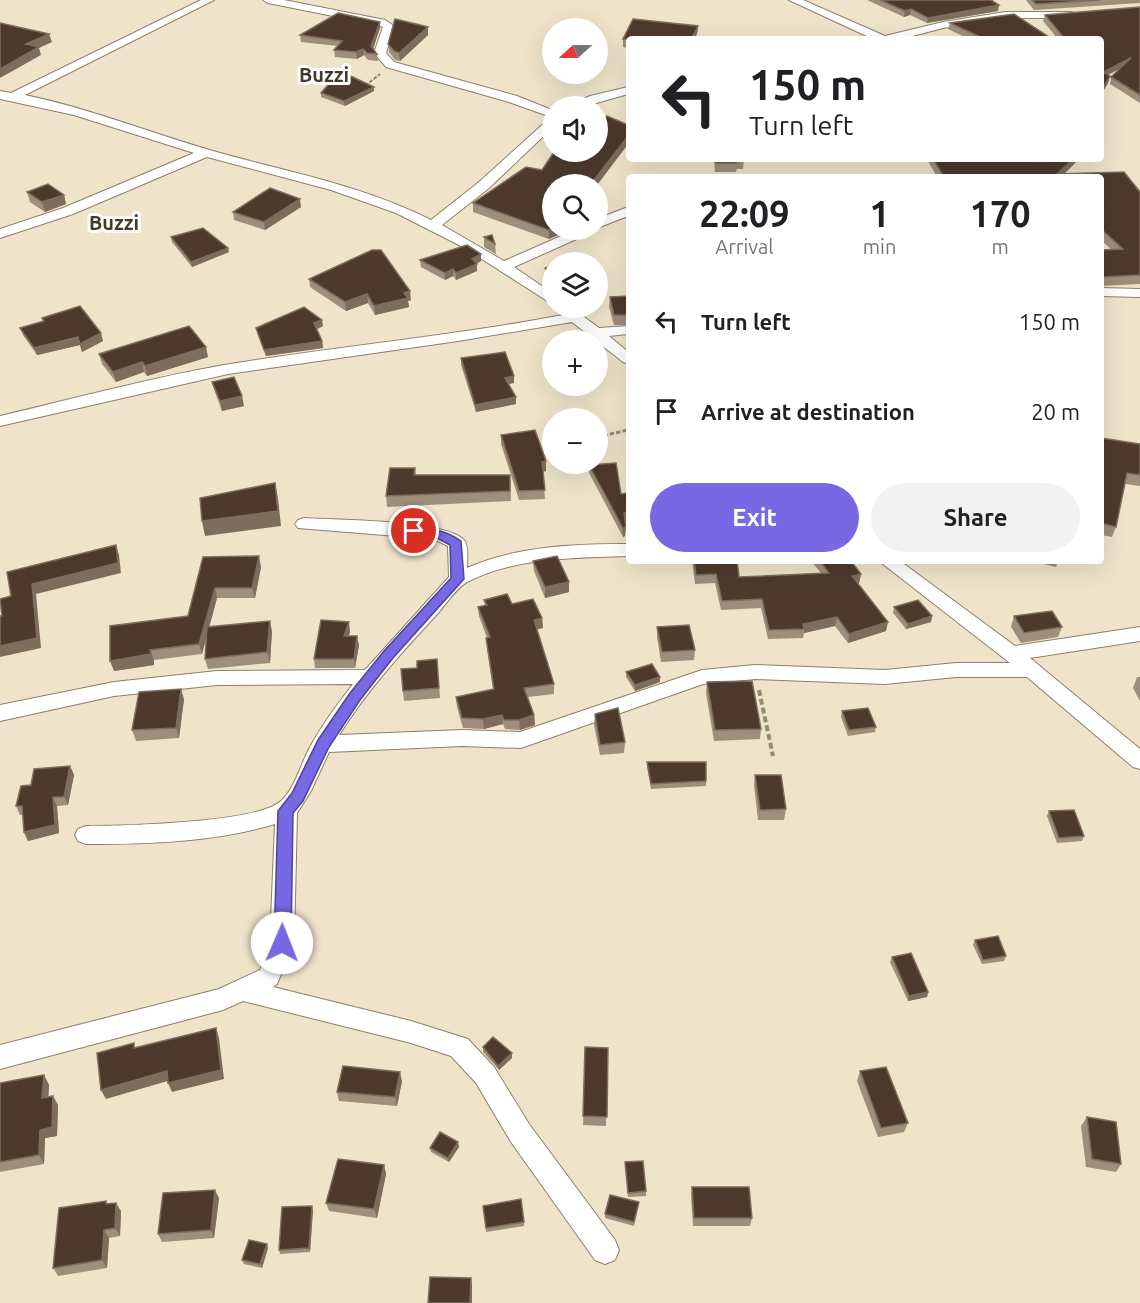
<!DOCTYPE html>
<meta charset="utf-8">
<style>
body{margin:0;font-family:Ubuntu,sans-serif;background:#f2f2f2;color:#202124;height:100vh;display:flex;flex-direction:column;font-size:22px;white-space:nowrap}
*{box-sizing:border-box;margin:0}
p{font-size:20px;color:#757577}
.icon{flex:none;width:33px;height:33px;fill:none;stroke:currentColor;stroke-width:2;stroke-linecap:round;stroke-linejoin:round}
.map{position:relative;flex:1;overflow:hidden}
.side{position:absolute;left:626px;top:174px;width:478px;height:390px;display:flex;flex-direction:column;background:#fff;border-radius:6px;box-shadow:0 6px 24px #0002}
.side>*{flex:none}
.hud{position:absolute;left:626px;top:36px;width:478px;height:126px;border-radius:6px;box-shadow:0 6px 24px #0002;background:#fff;color:#202124;overflow:hidden}
.needle{width:39px;rotate:249deg}
.controls{position:absolute;left:542px;top:18px;display:grid;gap:12px}
.controls a{display:grid;place-items:center;width:66px;height:66px;border-radius:50%;background:#fff;box-shadow:0 6px 24px #0002;font-size:30px}
.pin{position:absolute;display:grid;place-items:center;width:51px;height:51px;color:#fff;margin:-26px;border:3px solid #fff;border-radius:50%;box-shadow:0 2px 6px #0007}
.me{position:absolute;width:66px;margin:-33px;rotate:1deg;stroke-linejoin:round;filter:drop-shadow(0 0 4px #0008)}
.turn{display:flex;align-items:center;gap:21px;height:126px;padding:0 24px;font-size:27px}
.turn .icon{width:78px;height:78px;stroke-width:2.5}
.turn b{display:block;font-size:42px;line-height:51px}
.eta{display:flex;justify-content:space-evenly;align-items:center;height:102px;text-align:center}
.eta b{font-size:36px;font-weight:600;line-height:42px}
.button{display:flex;gap:12px;margin-top:auto;padding:12px 24px}
.button a{flex:1;height:69px;border-radius:36px;background:#7968e4;color:#fff;font-size:24px;font-weight:600;line-height:69px;text-align:center}
.button a+a{background:#f2f2f2;color:#202124}
ul{padding:0;list-style:none}
li{display:flex;align-items:center;gap:18px;height:90px;padding:0 24px}
li div{flex:1}
li b{display:block;font-size:22px}
li em{font-style:normal}
.map>svg:first-child{display:block}
</style>
<div class="map">
<svg width="1140" height="1303" viewBox="0 0 1140 1303">
<rect width="100%" height="100%" fill="#efe3ca"/>
<g fill="none" stroke-linecap="round" stroke-linejoin="round">
<g stroke="#8b8069" stroke-width="2">
<g id="street">
<path d="M201,0H214L25,95C89,108 150,133 213,151C287,172 362,185 431,220L479,182L551,117L509,102L386,67L374,53L383,27L378,25L268,3L263,0H284L385,20L394,26L386,53L394,62L517,96L552,110V128L489,188L442,225L504,261L575,230H592L590,233L514,267L552,293V304L463,247L396,213L331,190L207,157L73,214L0,238V229L63,208L194,153L74,115L0,99V91L11,93Z"/>
<path d="M789,0H803L885,36L943,22L1005,12H1072L1077,15L1072,18H1005L943,28L901,39H873Z"/>
<path d="M628,87V94L586,106H570L590,96Z"/>
<path d="M628,207V216L597,228V219Z"/>
<path d="M1101,288L1140,289V297L1101,296Z"/>
<path d="M559,308H572L599,328L628,326V334L609,336L628,352V364L623,362L572,322L458,341L228,374L0,426V416C77,398 153,377 230,364C341,346 453,336 563,315Z"/>
<path d="M304,518C334,520 447,520 464,540C469,546 467,560 467,568C516,546 576,544 628,544V556C575,558 515,557 467,582C456,588 447,603 439,612C403,651 367,690 339,735L462,730L520,732L702,670L755,665L885,670L956,663H1010L879,561H900L1015,646L1140,627V641L1030,658L1140,749V769L1133,767L1027,677H956L885,684L755,679L703,684L521,748L462,746L329,752L311,791L297,813L294,943L277,984L273,987L411,1021L468,1039L494,1067L529,1124L615,1240L619,1250L615,1260L605,1264L595,1260L511,1142L476,1083L451,1056L411,1043L243,1001L223,1010L0,1069V1045L219,989L260,970L270,943L275,824C215,842 148,844 86,844L78,841L75,835L78,829L86,826C121,826 258,823 281,801C295,788 300,766 309,749C321,726 337,705 353,684L217,685L114,696L0,721V705L114,682L217,671L365,670L449,577L448,546L434,539L298,528L295,524L298,520Z"/>
</g>
</g>
<path stroke="#938b79" stroke-width="2" stroke-dasharray="4 1.5" stroke-linecap="butt" d="M365,86L380,74"/>
<path stroke="#938b79" stroke-width="3" stroke-dasharray="4.5 2" stroke-linecap="butt" d="M597,437L628,430"/>
<path stroke="#938b79" stroke-width="4" stroke-dasharray="6 3" stroke-linecap="butt" d="M759,690L773,756"/>
<use href="#street" fill="#fff" fill-rule="evenodd"/>
</g>
<g fill="#9e8e7c">
<path d="M867,0H991L998,11L927,23L910,15L904,17Z"/>
<path d="M1026,0H1140V3L1034,10Z"/>
<path d="M1140,7V103L1110,84L1111,77L1119,69L1108,75V83L1101,94V39H1058L1043,21L1045,15Z"/>
<path d="M380,22V28L373,49L377,54L378,61L368,60L364,55L357,59L335,57L334,50L338,46L301,42L300,35Z"/>
<path d="M950,23L1052,39H969L948,29Z"/>
<path d="M698,26L697,34L628,39V48L623,47V39Z"/>
<path d="M428,27V35L400,61L395,60L389,52L388,44Z"/>
<path d="M374,87V91L345,106L321,97V93Z"/>
<path d="M628,125V144L597,185L552,230H569L549,239L473,212V203L542,170Z"/>
<path d="M714,159H744L743,169H737L736,172H715Z"/>
<path d="M929,159H1036L1040,162L1043,159H1079L1064,174L1124,172L1140,192V284L1101,286V250H1112L1101,240V177H937L929,163Z"/>
<path d="M27,192L64,195L66,204L45,212L30,202Z"/>
<path d="M301,207L265,230L234,220L233,212Z"/>
<path d="M171,237L229,252L192,267L172,242Z"/>
<path d="M484,237L495,244L496,254L484,247Z"/>
<path d="M420,260L481,261L477,263V271L456,280L453,276L445,280L421,267Z"/>
<path d="M552,266V283L545,278V268Z"/>
<path d="M309,279L411,300L408,301L409,307L375,315L368,303L346,311L310,287Z"/>
<path d="M628,296V325H614L609,307L610,297Z"/>
<path d="M42,318L103,341L82,352L80,345L37,355L23,335L20,328L43,321Z"/>
<path d="M323,326L317,329L322,341L323,348L266,356L258,335L256,328Z"/>
<path d="M99,354L208,357L147,376L144,372L116,382L102,364Z"/>
<path d="M461,358L514,383L509,384L516,397V404L476,412L461,365Z"/>
<path d="M212,382L244,406L222,411L215,392Z"/>
<path d="M501,435L546,461V471L543,472L545,499L519,500L501,444Z"/>
<path d="M1101,438L1140,444V486L1125,484L1116,527L1112,537L1101,535Z"/>
<path d="M589,465L625,521V536L623,537L589,473Z"/>
<path d="M415,468L416,475H510L511,501L387,507L386,496Z"/>
<path d="M203,557L261,567L255,598H217L209,627L272,631L270,663L208,669L205,659L206,638L202,654L154,660V665L114,671L188,616Z"/>
<path d="M533,561L569,592L545,598L534,571Z"/>
<path d="M692,561H737L739,577L821,573L811,561H851L861,574L859,583H858L886,631L848,643L835,626L804,633L803,638L768,639L761,608L721,610L715,583L695,584Z"/>
<path d="M1030,561H1058L1056,567Z"/>
<path d="M484,600L512,604L542,618L543,628L537,629L554,684V694L528,697L534,715L535,725L520,730L505,729L503,724L484,729L463,728L457,707L456,697L493,690L487,648L486,638H487L479,616L478,607L485,605Z"/>
<path d="M894,607L932,616L931,622L906,629L893,613Z"/>
<path d="M1014,616L1062,627L1058,637L1021,643L1011,627Z"/>
<path d="M657,627L695,650L694,660L661,662L657,637Z"/>
<path d="M350,631L349,636L359,645L355,668H315L314,659Z"/>
<path d="M437,659L440,698L404,701L403,691Z"/>
<path d="M626,672L660,677V682L635,691L626,677Z"/>
<path d="M1137,677H1140V701L1133,688Z"/>
<path d="M707,682L761,729L760,739L714,741L706,693Z"/>
<path d="M184,699L179,738L136,741L132,730Z"/>
<path d="M842,711L876,727L875,732L848,736L841,717Z"/>
<path d="M595,714L625,742L624,753L600,755L594,725Z"/>
<path d="M647,762L706,781V786L651,789L647,767Z"/>
<path d="M70,766L74,775L68,805L57,806L59,833L28,841L24,832L23,815H20L16,806L31,785Z"/>
<path d="M755,775L786,809L784,820H758L754,785Z"/>
<path d="M1049,811L1084,836L1082,841L1057,843L1047,816Z"/>
<path d="M975,940L1006,956L1004,961L982,964L973,945Z"/>
<path d="M892,957L928,992L927,997L908,1001L890,962Z"/>
<path d="M483,1047L512,1058L499,1070L483,1052Z"/>
<path d="M585,1047L608,1048L606,1126L583,1125Z"/>
<path d="M860,1071L908,1123L904,1132L878,1137L857,1081Z"/>
<path d="M44,1075L49,1085L48,1097L53,1096L58,1105L57,1136L45,1138L44,1164L0,1172V1083Z"/>
<path d="M402,1081L397,1106L339,1101L337,1092Z"/>
<path d="M1087,1117L1121,1164L1116,1172L1086,1167L1081,1126Z"/>
<path d="M458,1142L459,1147L449,1162L431,1152L430,1148Z"/>
<path d="M625,1162L646,1191V1196L628,1197Z"/>
<path d="M384,1165L386,1174L377,1218L329,1211L326,1203Z"/>
<path d="M692,1187L752,1218L750,1226H693L691,1195Z"/>
<path d="M219,1198L214,1238L162,1242L158,1234Z"/>
<path d="M106,1201L108,1204L121,1211L120,1236L109,1238L107,1268L58,1276L53,1268Z"/>
<path d="M639,1202L634,1226L605,1218V1214Z"/>
<path d="M483,1206L524,1222V1226L486,1232Z"/>
<path d="M313,1210L310,1252L280,1254L279,1250Z"/>
<path d="M268,1248L262,1268L244,1264L242,1260Z"/>
</g>
<g fill="#7e6d5c">
<path d="M999,5L998,11L927,23L928,18Z"/>
<path d="M911,9L910,15L904,17L905,11Z"/>
<path d="M380,22V28L372,52L371,46Z"/>
<path d="M698,26L697,34L695,39H691Z"/>
<path d="M428,27V35L400,61L399,53Z"/>
<path d="M49,34L52,42L39,48L41,55L0,78V69L26,44Z"/>
<path d="M363,49L364,55L357,59L356,52Z"/>
<path d="M1131,58L1129,64L1101,78L1103,72Z"/>
<path d="M1110,76L1108,83L1101,95L1103,88Z"/>
<path d="M374,87V91L345,106L344,101Z"/>
<path d="M628,136V144L597,185L591,184Z"/>
<path d="M1073,159H1079L1061,177L1057,174Z"/>
<path d="M64,195L66,204L45,212L42,202Z"/>
<path d="M300,199L301,207L265,230L264,222Z"/>
<path d="M552,229V230H569L549,239V230Z"/>
<path d="M228,248L229,252L192,267L191,262Z"/>
<path d="M481,254V261L475,265L477,264V271L456,280V273L472,259Z"/>
<path d="M453,269V276L445,280V273Z"/>
<path d="M410,291L411,300L408,301L409,307L375,315L374,306L404,293Z"/>
<path d="M367,294L368,303L346,311L345,302Z"/>
<path d="M322,320L323,326L315,330L314,323Z"/>
<path d="M101,333L103,341L82,352L80,345L37,355L34,348Z"/>
<path d="M322,341L323,348L266,356L264,350Z"/>
<path d="M206,347L208,357L147,376L145,366Z"/>
<path d="M142,362L144,372L116,382L113,372Z"/>
<path d="M514,376V383L506,384L505,378Z"/>
<path d="M242,396L244,406L222,411L220,401Z"/>
<path d="M516,397V404L476,412L475,405Z"/>
<path d="M546,461V471L542,472V462Z"/>
<path d="M275,483L278,498L281,526L205,536L202,521Z"/>
<path d="M628,512V521L623,522L624,513Z"/>
<path d="M626,527L625,536L623,537V528Z"/>
<path d="M116,545L119,555L121,573L36,594L41,648L0,657V646L32,584Z"/>
<path d="M259,556L261,567L255,598L252,588Z"/>
<path d="M861,574L859,583L851,585L852,576Z"/>
<path d="M569,582V592L545,598V587Z"/>
<path d="M215,588L217,598L202,654L199,644Z"/>
<path d="M932,616L931,622L906,629L908,624Z"/>
<path d="M837,617L835,626L804,633V629L803,624Z"/>
<path d="M542,618L543,628L535,630L534,620Z"/>
<path d="M270,621L272,631L270,663L267,652Z"/>
<path d="M349,622L350,631L346,645L344,636Z"/>
<path d="M888,622L886,631L848,643L849,634Z"/>
<path d="M357,636L359,645L355,668L354,659Z"/>
<path d="M150,650L154,660V665L114,671L110,661Z"/>
<path d="M660,677V682L635,691V685Z"/>
<path d="M181,689L184,699L179,738L176,728Z"/>
<path d="M502,715L503,724L484,729L483,719Z"/>
<path d="M534,715L535,725L520,730L519,720Z"/>
<path d="M70,766L74,775L68,805L64,797Z"/>
<path d="M53,797L57,806L59,833L28,841L24,832Z"/>
<path d="M928,992L927,997L908,1001L909,996Z"/>
<path d="M216,1028L219,1038L224,1079L172,1092L168,1083Z"/>
<path d="M512,1053V1058L499,1070L498,1066Z"/>
<path d="M167,1071L171,1080L106,1099L101,1090Z"/>
<path d="M400,1072L402,1081L397,1106L395,1097Z"/>
<path d="M44,1075L49,1085L48,1107L42,1098Z"/>
<path d="M53,1096L58,1105L57,1136L45,1138L44,1164L39,1155L40,1130Z"/>
<path d="M458,1142L459,1147L449,1162L448,1158Z"/>
<path d="M384,1165L386,1174L377,1218L374,1209Z"/>
<path d="M215,1190L219,1198L214,1238L211,1230Z"/>
<path d="M116,1203L121,1211L120,1236L115,1228Z"/>
<path d="M312,1206L313,1210L310,1252L309,1248Z"/>
<path d="M104,1230L109,1238L107,1268L102,1260Z"/>
<path d="M267,1244L268,1248L262,1268L260,1264Z"/>
<path d="M471,1278L472,1285V1303H470Z"/>
</g>
<g fill="#4e3a2d" stroke="#7e6d5c" stroke-width="1.5">
<path d="M880,0H991L999,5L928,18L911,9L905,11Z"/>
<path d="M1032,0H1100L1036,4Z"/>
<path d="M1140,7V95L1111,77L1131,58L1103,72L1110,76L1103,88L1101,87V39H1065L1045,15Z"/>
<path d="M338,13L380,22L371,46L377,54L367,53L363,49L356,52L334,50L342,41L300,35Z"/>
<path d="M1014,14L1052,39H985L950,23Z"/>
<path d="M395,19L428,27L399,53L394,51L388,44Z"/>
<path d="M633,19L698,26L691,39H623Z"/>
<path d="M0,23L49,34L26,44L39,47L0,69Z"/>
<path d="M340,71L374,87L344,101L321,93Z"/>
<path d="M607,116L628,125V136L591,184H552V229L549,230L473,203L526,167L542,170L554,152H597V122Z"/>
<path d="M716,159H744V161L737,160V163H716Z"/>
<path d="M933,159H1036L1040,162L1043,159H1073L1057,174L1124,172L1140,192V275L1104,277L1101,280V250L1123,249L1101,229V177H944Z"/>
<path d="M48,184L64,195L42,202L27,192Z"/>
<path d="M270,188L300,199L264,222L233,212Z"/>
<path d="M203,228L228,248L191,262L171,237Z"/>
<path d="M492,235L495,244L484,237Z"/>
<path d="M467,245L481,254L472,259L477,264L456,273L453,269L445,273L420,260Z"/>
<path d="M372,250H381L410,291L404,293L408,298L374,306L367,294L345,302L309,279Z"/>
<path d="M569,260L572,262H562Z"/>
<path d="M552,266V274L545,268Z"/>
<path d="M628,296V315H614L610,297Z"/>
<path d="M80,306L101,333L80,344L78,337L34,348L20,328L44,321L42,318Z"/>
<path d="M304,307L322,320L314,323L322,341L264,350L256,328Z"/>
<path d="M189,326L206,347L145,366L142,362L113,372L99,354Z"/>
<path d="M505,352L514,376L505,378L516,397L475,405L461,358Z"/>
<path d="M234,377L242,396L220,401L212,382Z"/>
<path d="M535,430L546,461L542,462L545,490L519,491L501,435Z"/>
<path d="M1101,438L1140,444V475L1127,473L1116,527L1101,523Z"/>
<path d="M616,463L621,494L628,493V512L624,513L626,527L623,528L589,465Z"/>
<path d="M390,468H415L414,475H510V491L386,496Z"/>
<path d="M275,483L278,511L202,521L200,498Z"/>
<path d="M116,545L118,563L32,584L37,638L0,646V616H2L0,599L11,596L7,572Z"/>
<path d="M259,556L252,588H215L199,644L150,650L151,654L110,661V626L188,616L203,557Z"/>
<path d="M557,556L569,582L545,587L533,561Z"/>
<path d="M694,561H737L739,577L829,573L820,561H851L861,574L852,576L888,622L849,634L837,617L803,624L804,629L769,630L762,599L722,601L716,574L696,575Z"/>
<path d="M507,594L512,604L533,599L542,618L534,620L554,684L524,688L534,715L519,720H504L502,715L483,719L462,718L456,697L494,689L486,638L490,637L478,607L487,605L484,600Z"/>
<path d="M918,600L932,616L908,624L894,607Z"/>
<path d="M1052,611L1062,627L1024,633L1014,616Z"/>
<path d="M321,620L349,622L344,636H357L354,659H314Z"/>
<path d="M270,621L267,652L205,659L207,627Z"/>
<path d="M689,625L695,650L662,652L657,627Z"/>
<path d="M437,659L439,688L403,691L401,669L417,668V661Z"/>
<path d="M652,664L660,677L635,685L626,672Z"/>
<path d="M752,681L761,729L715,730L707,682Z"/>
<path d="M181,689L176,728L132,730L139,692Z"/>
<path d="M618,708L625,742L600,745L595,714Z"/>
<path d="M868,708L876,727L849,730L842,711Z"/>
<path d="M647,762H706V781L651,784Z"/>
<path d="M70,766L64,797H53L55,825L24,832L22,806H16L21,786L31,785L34,769Z"/>
<path d="M755,775H781L786,809L760,810Z"/>
<path d="M1074,810L1084,836L1059,838L1049,811Z"/>
<path d="M998,936L1006,956L983,960L975,940Z"/>
<path d="M911,953L928,992L909,996L892,957Z"/>
<path d="M216,1028L221,1070L168,1083L167,1071L101,1090L97,1053L134,1043V1048Z"/>
<path d="M493,1037L512,1053L498,1066L483,1047Z"/>
<path d="M585,1047L608,1048L607,1117L583,1116Z"/>
<path d="M343,1066L400,1072L395,1097L337,1092Z"/>
<path d="M886,1067L908,1123L881,1128L860,1071Z"/>
<path d="M44,1075L42,1098L53,1096L52,1127L40,1130L39,1155L0,1162V1083Z"/>
<path d="M1087,1117L1116,1122L1121,1164L1092,1159Z"/>
<path d="M440,1132L458,1142L448,1158L430,1148Z"/>
<path d="M338,1159L384,1165L374,1209L326,1203Z"/>
<path d="M643,1161L646,1191L628,1193L625,1162Z"/>
<path d="M692,1187H749L752,1218H694Z"/>
<path d="M215,1190L211,1230L158,1234L163,1193Z"/>
<path d="M610,1195L639,1202L634,1222L605,1214Z"/>
<path d="M521,1199L524,1222L486,1228L483,1206Z"/>
<path d="M106,1201V1204L116,1203L115,1228L104,1230L102,1260L53,1268L59,1208Z"/>
<path d="M312,1206L309,1248L279,1250L282,1207Z"/>
<path d="M249,1240L267,1244L260,1264L242,1260Z"/>
<path d="M430,1277L471,1278L470,1303H428Z"/>
</g>
<path fill="#7968e4" stroke="#4f4494" stroke-width="1.5" d="M414,527C432,529 446,530 461,541L464,579L393,658L360,700L329,747L303,801L293,813L291,943L288,948L282,950L277,948L274,943L278,811L292,793L318,740L350,693L384,651L451,578L450,545L435,537L409,534L407,531L409,529Z"/>
<g text-anchor="middle" stroke-width="6" stroke-linejoin="round" paint-order="stroke">
<g font-size="20" font-weight="bold" fill="#443b26" stroke="#fff">
<text x="324" y="82">Buzzi</text>
<text x="114" y="230">Buzzi</text>
</g>
</g>
</svg>
<div class="controls">
<a><svg class="needle" viewBox="-14 -14 28 28"><path d="M0-13l5 13h-10z" fill="#e53935"/><path d="M0 13l5-13h-10z" fill="#757577"/></svg></a>
<a><svg class="icon" aria-label="sound" viewBox="0 0 24 24"><path d="M4 9h4l5-4v14l-5-4H4zM17 9q2 3 0 6"/></svg></a>
<a><svg class="icon" aria-label="search" viewBox="0 0 24 24"><circle cx="10" cy="10" r="6"/><path d="M15 15l6 6"/></svg></a>
<a><svg class="icon" aria-label="layers" viewBox="0 0 24 24"><path d="M12 4l9 5-9 5-9-5zM3 14l9 5 9-5"/></svg></a>
<a>+</a>
<a>−</a>
</div>
<div class="pin" style="left:414px;top:531px;background:#d93025"><svg class="icon" aria-label="arrive" viewBox="0 0 24 24"><path d="M6 21V4h12l-3 4 3 4H6"/></svg></div>
<svg class="me" style="left:282px;top:943px" viewBox="-20 -20 40 40"><circle r="19" fill="#fff"/><path d="M0-13L10 11 0 6-10 11z" fill="#7968e4"/></svg>
<div class="hud">
<div class="turn"><svg class="icon" aria-label="left" viewBox="0 0 24 24"><path d="M17 20v-9H6M10 6l-5 5 5 5"/></svg><div><b>150 m</b>Turn left</div></div>
</div>
<section class="side">
<div class="eta">
<div><b>22:09</b><p>Arrival</p></div>
<div><b>1</b><p>min</p></div>
<div><b>170</b><p>m</p></div>
</div>
<ul>
<li><svg class="icon" aria-label="left" viewBox="0 0 24 24"><path d="M17 20v-9H6M10 6l-5 5 5 5"/></svg><div><b>Turn left</b></div><em>150 m</em></li>
<li><svg class="icon" aria-label="arrive" viewBox="0 0 24 24"><path d="M6 21V4h12l-3 4 3 4H6"/></svg><div><b>Arrive at destination</b></div><em>20 m</em></li>
</ul>
<div class="button"><a>Exit</a><a>Share</a></div>
</section>
</div>
